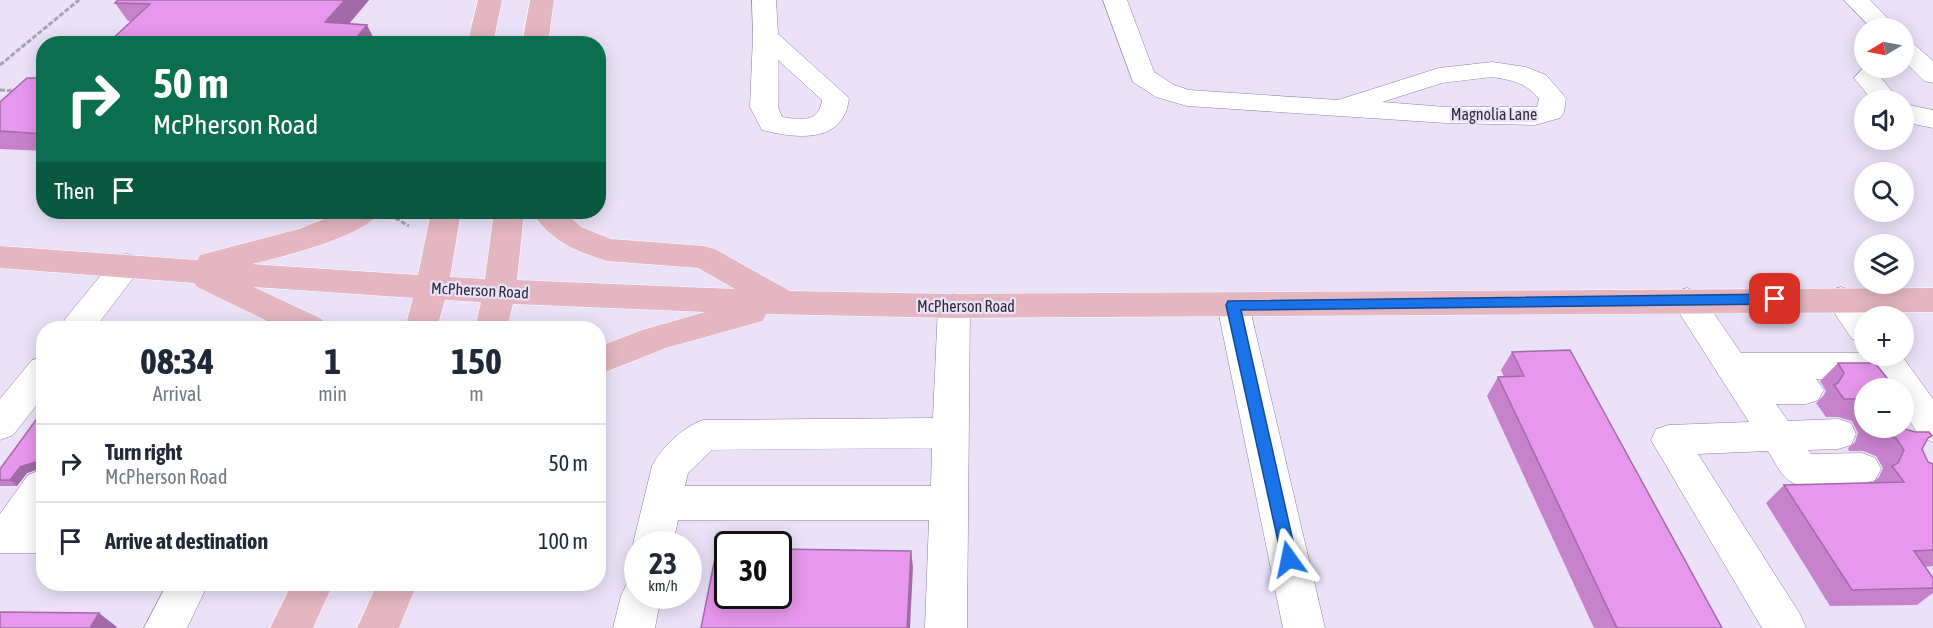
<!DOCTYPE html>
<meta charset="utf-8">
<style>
body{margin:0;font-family:"Asap Condensed",sans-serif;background:#f2f2f3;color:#1f2937;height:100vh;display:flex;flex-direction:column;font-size:22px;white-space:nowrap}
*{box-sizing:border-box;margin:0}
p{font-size:20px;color:#747a83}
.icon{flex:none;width:33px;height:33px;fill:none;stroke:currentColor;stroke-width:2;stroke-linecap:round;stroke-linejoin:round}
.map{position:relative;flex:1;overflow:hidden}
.side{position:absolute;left:36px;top:321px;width:570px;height:270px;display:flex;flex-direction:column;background:#fff;border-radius:24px;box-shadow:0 3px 15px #0003}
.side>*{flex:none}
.top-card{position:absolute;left:36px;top:36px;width:570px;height:183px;border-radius:24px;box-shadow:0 3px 15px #0003;background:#0b6e4f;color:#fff;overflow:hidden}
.needle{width:39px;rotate:260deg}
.buttons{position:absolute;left:1854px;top:18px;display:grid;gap:12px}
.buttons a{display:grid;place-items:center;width:60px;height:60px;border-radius:50%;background:#fff;box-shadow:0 3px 15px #0003;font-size:30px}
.speed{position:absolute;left:624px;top:531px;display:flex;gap:12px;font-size:30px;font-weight:700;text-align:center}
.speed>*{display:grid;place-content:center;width:78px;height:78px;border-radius:50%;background:#fff;box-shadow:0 3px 15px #0003;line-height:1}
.speed small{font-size:15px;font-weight:400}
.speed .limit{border:3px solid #111;border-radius:9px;background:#fff;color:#111}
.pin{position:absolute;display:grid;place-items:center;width:51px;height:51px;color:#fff;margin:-26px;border-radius:12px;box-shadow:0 3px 9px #0006}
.me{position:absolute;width:66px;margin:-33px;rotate:348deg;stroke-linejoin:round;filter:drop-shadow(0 0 4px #0008)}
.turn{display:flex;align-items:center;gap:21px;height:126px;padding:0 18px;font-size:27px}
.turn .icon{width:78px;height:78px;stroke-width:2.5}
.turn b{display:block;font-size:42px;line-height:51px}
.then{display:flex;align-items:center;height:57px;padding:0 18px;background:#0003;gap:12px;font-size:22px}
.eta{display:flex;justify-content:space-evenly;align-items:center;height:102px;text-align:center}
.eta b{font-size:36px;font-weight:700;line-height:42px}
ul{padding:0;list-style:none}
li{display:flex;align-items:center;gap:18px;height:78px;padding:0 18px;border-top:2px solid #e0e1e3}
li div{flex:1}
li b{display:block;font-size:22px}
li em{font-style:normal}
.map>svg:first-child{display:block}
</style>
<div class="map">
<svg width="1933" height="628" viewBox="0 0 1933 628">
<rect width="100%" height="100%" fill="#ebe2f9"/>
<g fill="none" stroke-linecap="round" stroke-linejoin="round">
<g stroke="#8d7ea1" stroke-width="1">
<g id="minor">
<path d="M752,0H776L778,34L849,98C844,144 797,139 762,130L750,107L753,36ZM778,60L822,100C819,123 801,120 782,117L778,107Z"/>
<path d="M1103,0H1127L1154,72L1174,85L1189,90L1338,100L1439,68L1492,62L1526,67L1546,75L1566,98L1564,112L1560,118L1535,125L1446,123L1187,106L1156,97L1133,82ZM1492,77C1512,80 1527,83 1539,99L1537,107H1446L1382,102L1442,83Z"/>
<path d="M1844,0H1870L1897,28H1871Z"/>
<path d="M1904,40L1913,43L1933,61V83L1924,81L1904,61Z"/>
<path d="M1864,67L1892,68L1882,79L1899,100H1872L1854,78Z"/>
<path d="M1904,104L1933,110V128L1904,122Z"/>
<path d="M127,254L138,257L143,265L95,328H61L65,319L116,257Z"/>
<path d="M1841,287L1853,291L1872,316H1864V342L1852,339L1825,299L1829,291Z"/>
<path d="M1687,288L1699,292L1741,353H1864V356H1902L1933,399V442L1920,437L1904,412V388H1887L1881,379H1816L1824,390L1818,400L1806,404H1776L1788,421L1838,419L1851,423L1856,434L1851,445L1838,449L1808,450L1811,454L1862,453L1875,458L1881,469L1875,480C1860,486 1798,492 1787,479C1779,472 1774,460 1768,451L1698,454L1800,614L1806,628H1762L1651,440L1656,429L1669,425L1749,422L1671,300L1675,292Z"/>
<path d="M1233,293L1245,296L1249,305L1325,628H1283L1217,305L1221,296Z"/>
<path d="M954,294L966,297L970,306L967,628H925L929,520H678L673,544H638V553L633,544L652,466C662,447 683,427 703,420L933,418L938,306L942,297ZM932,448L931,486H685L688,473L712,450Z"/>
<path d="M44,357V396L13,435L0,440V399L32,360Z"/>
<path d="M41,470L44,471V514L40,519H44V553H0V514L28,475Z"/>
<path d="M638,578V596H661L655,628H613L621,596L627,583Z"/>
<path d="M167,584H208L187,628H144Z"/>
</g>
</g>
<g stroke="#fff" stroke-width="1">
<g id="major">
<path d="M478,0H502L493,44H467Z"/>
<path d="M530,0H554L548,44H522Z"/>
<path d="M342,212H380C364,237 281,257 252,264L418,275L431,212H461L450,277L485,279L494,212H524L517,280L735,289L698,268L607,261C577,252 549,240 532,212H565L581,227L611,239L704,246L715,249L790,291L954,294L1933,288V312L954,318L766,314L763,321L666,348L598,375V347L642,330L705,312L513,304L507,328H475L481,302L445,300L437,328H405L413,298L254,287L322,319L327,328H281L197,287L194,283L0,268V246L197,260L200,255L299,229Z"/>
<path d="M292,584H333L313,628H270Z"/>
<path d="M377,584H417L399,628H357Z"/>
</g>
</g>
<g stroke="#a9a1b5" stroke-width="3" stroke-dasharray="5 2" stroke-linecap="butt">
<path d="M0,65L79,0"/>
<path d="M0,90L16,91"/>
<path d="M395,218L409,226"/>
</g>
<use href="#minor" fill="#fff" fill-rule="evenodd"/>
<use href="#major" fill="#e3b6c1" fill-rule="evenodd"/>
</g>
<g fill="#c782cc">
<path d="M118,0H369L349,24L376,43L128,21L115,3Z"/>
<path d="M44,78V151L0,149V102Z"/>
<path d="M1512,352L1722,628H1594L1487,396L1498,377H1504L1501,370Z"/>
<path d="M1838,363L1864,388V428H1902L1926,441L1922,449L1928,462L1933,464V566L1925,567L1933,578V593L1917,605L1830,606L1766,503L1784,485L1872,483L1879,477L1883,468L1876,456L1863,451H1849L1848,448L1855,442L1858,433L1852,421L1838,417H1826L1816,403L1824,395L1826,391L1820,381Z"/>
<path d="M1904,399L1910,408L1904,414Z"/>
<path d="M44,416V484L39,480V469L27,473L17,486H0V469Z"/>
</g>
<g fill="#a26aa6">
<path d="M345,0H369L335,40L325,22Z"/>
<path d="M367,25L376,43L375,44H351Z"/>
<path d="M35,462L42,468L27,473L17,486L10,480L20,467Z"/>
<path d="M911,551L913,567L910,628H907Z"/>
<path d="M99,613L117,627L116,628H90Z"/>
</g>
<g fill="#e797ed" stroke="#a26aa6" stroke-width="1.5">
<path d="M118,0H345L325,22L367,25L351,44H107L150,4L115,3Z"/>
<path d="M27,78H44V134L0,131V102Z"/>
<path d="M1570,350L1722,628H1617L1498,377L1524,376L1512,352Z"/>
<path d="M1838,363H1875L1895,388H1864V401L1857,399H1844L1834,385L1838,383L1844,373Z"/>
<path d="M1904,399L1910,408H1904Z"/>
<path d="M39,416H44V480H39V465L35,462L20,467L10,480H0V469Z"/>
<path d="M1873,428H1902L1915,432H1929L1932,436L1928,438L1922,449L1928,462L1933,464V550L1914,551L1933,578V588L1852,590L1784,485L1904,482L1892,466L1898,463L1904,450L1896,438L1883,433H1869L1867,430Z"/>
<path d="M717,548H728V596H778V549L911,551L907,628H701Z"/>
<path d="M0,612L99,613L90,628H0Z"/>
</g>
<path fill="#1a73e8" stroke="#114b97" stroke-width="1.5" d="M1775,294L1782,299L1775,304L1241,310L1297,559L1295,564L1289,566L1283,564L1226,305L1228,301Z"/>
<g text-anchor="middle" stroke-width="4.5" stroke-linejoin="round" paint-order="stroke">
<g font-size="16" fill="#312b3a" stroke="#ebe2f9">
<text x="1494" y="120">Magnolia Lane</text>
<text transform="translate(480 290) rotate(3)" y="6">McPherson Road</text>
<text x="966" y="312">McPherson Road</text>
</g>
</g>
</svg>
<div class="buttons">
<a><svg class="needle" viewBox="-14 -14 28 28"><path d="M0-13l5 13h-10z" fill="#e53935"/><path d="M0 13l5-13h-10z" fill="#747a83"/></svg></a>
<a><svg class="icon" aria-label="sound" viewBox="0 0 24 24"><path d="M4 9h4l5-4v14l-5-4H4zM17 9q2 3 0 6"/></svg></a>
<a><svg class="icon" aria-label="search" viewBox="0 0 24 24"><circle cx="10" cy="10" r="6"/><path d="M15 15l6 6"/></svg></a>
<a><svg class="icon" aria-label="layers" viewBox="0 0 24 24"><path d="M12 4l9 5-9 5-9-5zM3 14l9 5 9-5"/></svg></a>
<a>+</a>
<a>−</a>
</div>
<div class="speed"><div>23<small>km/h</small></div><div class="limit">30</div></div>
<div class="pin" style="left:1775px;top:299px;background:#d93025"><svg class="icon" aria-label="arrive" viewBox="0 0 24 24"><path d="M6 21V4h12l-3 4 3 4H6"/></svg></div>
<svg class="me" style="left:1289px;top:559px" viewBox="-20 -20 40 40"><path d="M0-17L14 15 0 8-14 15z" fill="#1a73e8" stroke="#fff" stroke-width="4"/></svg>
<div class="top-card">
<div class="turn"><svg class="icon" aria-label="right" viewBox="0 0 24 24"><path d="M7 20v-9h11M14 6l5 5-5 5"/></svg><div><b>50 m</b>McPherson Road</div></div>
<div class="then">Then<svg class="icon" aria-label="arrive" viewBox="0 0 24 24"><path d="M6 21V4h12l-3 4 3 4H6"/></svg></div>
</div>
<section class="side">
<div class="eta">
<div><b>08:34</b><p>Arrival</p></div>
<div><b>1</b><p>min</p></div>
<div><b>150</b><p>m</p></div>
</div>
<ul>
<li><svg class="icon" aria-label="right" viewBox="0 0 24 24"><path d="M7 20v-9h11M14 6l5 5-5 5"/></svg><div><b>Turn right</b><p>McPherson Road</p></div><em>50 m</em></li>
<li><svg class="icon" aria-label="arrive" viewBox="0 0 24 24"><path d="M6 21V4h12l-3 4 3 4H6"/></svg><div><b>Arrive at destination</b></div><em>100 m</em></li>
</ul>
</section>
</div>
